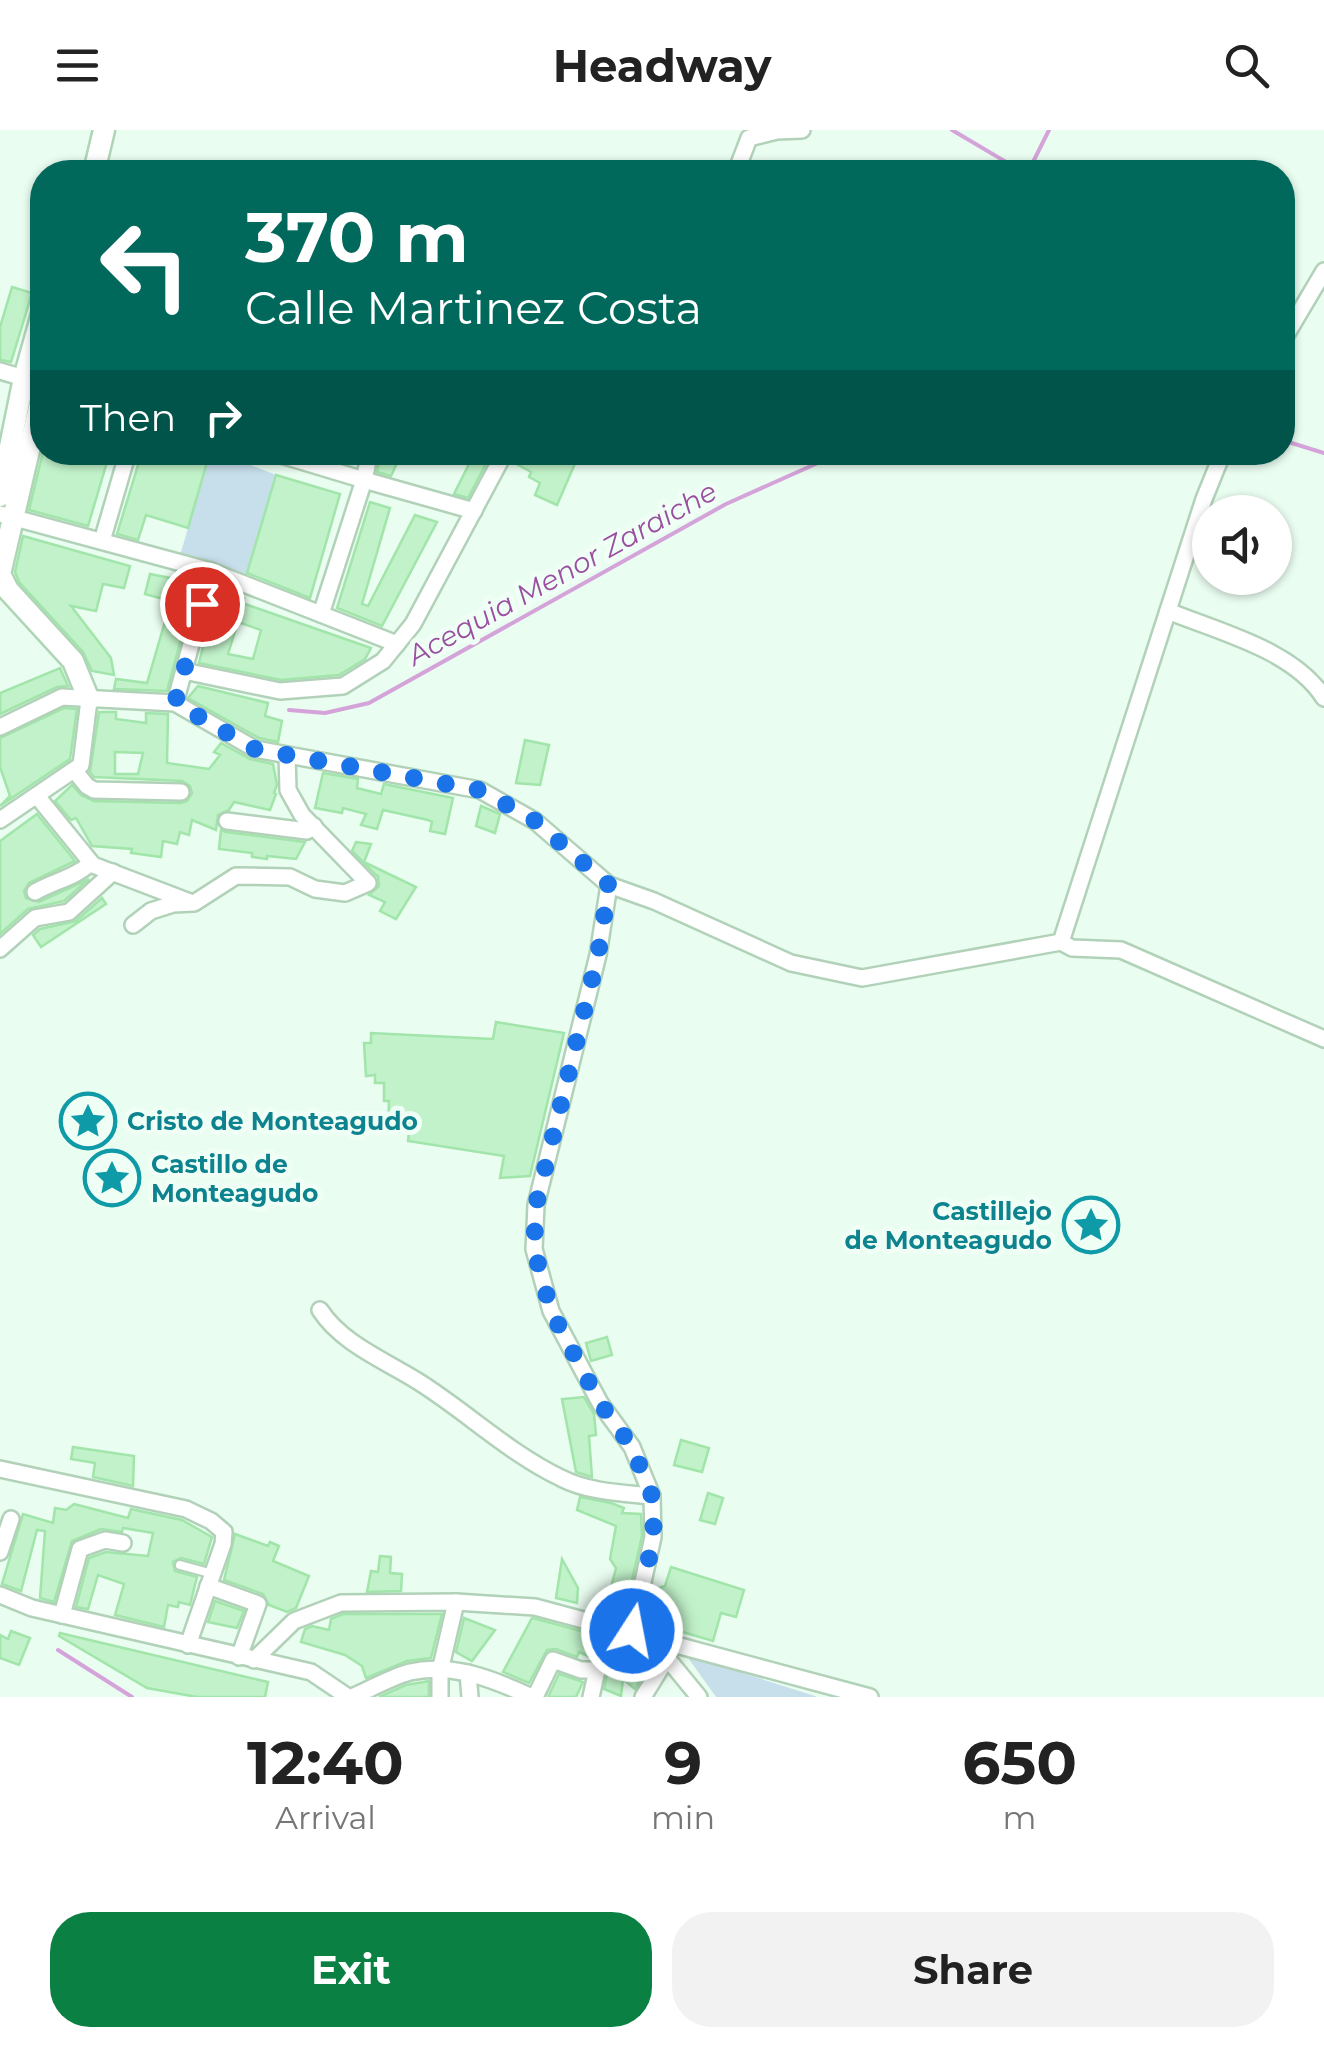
<!DOCTYPE html>
<style>
body{margin:0;font-family:Montserrat,sans-serif;background:#f2f2f2;color:#222;height:100vh;display:flex;flex-direction:column;font-size:38px;white-space:nowrap}
*{box-sizing:border-box;margin:0}
p{font-size:32px;color:#767676}
.icon{flex:none;width:55px;height:55px;fill:none;stroke:currentColor;stroke-width:2;stroke-linecap:round;stroke-linejoin:round}
.map{position:relative;height:1567px;overflow:hidden}
.sheet{display:flex;flex-direction:column;background:#fff;flex:1}
.sheet>*{flex:none}
.banner{position:absolute;left:30px;top:30px;width:1265px;height:305px;border-radius:40px;box-shadow:0 2px 8px #0004;background:#00695c;color:#fff;overflow:hidden}
.controls{position:absolute;left:1192px;top:365px;display:grid;gap:20px}
.controls a{display:grid;place-items:center;width:100px;height:100px;border-radius:50%;background:#fff;box-shadow:0 2px 8px #0004;font-size:50px}
.pin{position:absolute;display:grid;place-items:center;width:85px;height:85px;color:#fff;margin:-42px;border:5px solid #fff;border-radius:50%;box-shadow:0 2px 10px #0007}
.me{position:absolute;width:110px;margin:-55px;rotate:11deg;stroke-linejoin:round;filter:drop-shadow(0 0 8px #0008)}
.turn{display:flex;align-items:center;gap:35px;height:210px;padding:0 50px;font-size:45px}
.turn .icon{width:130px;height:130px;stroke-width:2.5}
.turn b{display:block;font-size:70px;line-height:85px}
.then{display:flex;align-items:center;height:95px;padding:0 50px;background:#0003;gap:20px;font-size:38px}
.eta{display:flex;justify-content:space-evenly;align-items:center;height:170px;text-align:center}
.eta b{font-size:60px;font-weight:700;line-height:70px}
.button{display:flex;gap:20px;margin-top:auto;padding:20px 50px}
.button a{flex:1;height:115px;border-radius:40px;background:#0b8043;color:#fff;font-size:40px;font-weight:700;line-height:115px;text-align:center}
.button a+a{background:#f2f2f2;color:#222}
header{display:flex;justify-content:space-between;align-items:center;height:130px;padding:0 50px;background:#fff;font-size:45px;font-weight:700}
.map>svg:first-child{display:block}
</style>
<header><svg class="icon" aria-label="menu" viewBox="0 0 24 24"><path d="M4 6h16M4 12h16M4 18h16"/></svg>Headway<svg class="icon" aria-label="search" viewBox="0 0 24 24"><circle cx="10" cy="10" r="6"/><path d="M15 15l6 6"/></svg></header>
<div class="map">
<svg width="1324" height="1567" viewBox="0 0 1324 1567">
<rect width="100%" height="100%" fill="#eafdf1"/>
<g fill="#c7dfeb">
<path d="M210,323H220L276,345L246,448L179,429Z"/>
<path d="M686,1525L812,1565L817,1567H716Z"/>
</g>
<g fill="none" stroke-linecap="round" stroke-linejoin="round">
<g stroke="#d4a3d9" stroke-width="4">
<path d="M952,0L1023,42"/>
<path d="M1028,42L1049,0"/>
<path d="M1282,310L1324,323"/>
<path d="M289,580L325,583L369,573L726,374L829,328L851,322"/>
<path d="M58,1520L132,1567"/>
</g>
</g>
<g fill="#c1f2c9" stroke="#a1e5aa" stroke-width="2.5" fill-rule="evenodd">
<path d="M12,157L32,163L11,232L0,230V197Z"/>
<path d="M43,322H110L88,396L29,380Z"/>
<path d="M142,322H210L188,398L146,385L138,410L117,404Z"/>
<path d="M381,322H402L391,346L377,342Z"/>
<path d="M475,322H492L468,368L454,364Z"/>
<path d="M518,322H580L557,375L535,365L540,353L529,347L531,342L513,332Z"/>
<path d="M276,345L340,364L310,468L247,443Z"/>
<path d="M370,372L390,378L362,474L368,476L415,385L437,392L382,496L337,478Z"/>
<path d="M23,406L130,436L124,458L103,454L96,481L71,476L111,528L114,545L92,541L83,522L19,452L15,442Z"/>
<path d="M150,444L196,453L167,561L114,559L116,549L147,553L171,471L145,464Z"/>
<path d="M217,460L244,468L242,473L371,518L365,529L339,545L281,550L199,533ZM238,492L261,500L253,529L228,524Z"/>
<path d="M60,538L68,556L57,557L0,584V563Z"/>
<path d="M198,556L268,573L265,586L282,591L278,612L259,608L188,568Z"/>
<path d="M64,578L77,579L70,629L0,676L10,666L0,637V608Z"/>
<path d="M99,582H116V589L146,593V583L168,584L167,633L209,639L220,625L214,622L221,613L250,629L273,634L277,655L274,663L276,664L270,680L234,672L229,680L218,685L216,700L192,690L189,705L180,702L177,714L163,711L161,727L131,723L132,719L92,716L76,688L71,690L55,671L72,655L81,665L94,671L181,673L187,671L192,663L190,656L182,651L94,647L90,642ZM115,622L143,623L138,644H115Z"/>
<path d="M525,610L549,615L540,655L516,653Z"/>
<path d="M323,643L358,649L357,658L381,664L384,654L453,668L445,704L430,701L432,692L428,690L383,680L377,699L361,695L366,684L343,678L342,683L315,678Z"/>
<path d="M481,676L500,684L495,703L476,696Z"/>
<path d="M37,684L75,731L29,753L24,761L26,768L39,772L89,749L64,771L28,779L0,804V711Z"/>
<path d="M221,700L226,702L305,712L296,729L267,726V729L252,727V723L219,719Z"/>
<path d="M356,712L371,714L364,732L416,757L396,789L380,781L385,772L369,765L379,756L378,746H377L352,721Z"/>
<path d="M102,768L106,774L41,817L33,805L40,799L76,791Z"/>
<path d="M496,892L564,903L530,1046L500,1048L504,1026L408,1011L409,1002L388,1001L389,971H384V953H375V945L366,946L364,913H371V903L493,909Z"/>
<path d="M94,981L104,997L87,1007L77,990Z"/>
<path d="M607,1207L612,1225L591,1231L586,1213Z"/>
<path d="M584,1267L594,1284L596,1305L589,1306L592,1347L576,1342L562,1269Z"/>
<path d="M681,1310L709,1318L702,1342L674,1335Z"/>
<path d="M73,1317L134,1326L133,1356L93,1347L95,1333L71,1329Z"/>
<path d="M708,1363L723,1368L715,1394L700,1390Z"/>
<path d="M580,1367L611,1373L624,1378L622,1383L641,1384L642,1406L624,1485L605,1480L616,1438L610,1429L616,1396L577,1380Z"/>
<path d="M74,1374L128,1388L131,1379L182,1390L212,1407L204,1434L181,1428L173,1432L175,1441L197,1447L190,1475L179,1472L178,1477L168,1475L164,1497L115,1485L124,1454L98,1445L88,1479L76,1477L89,1428L106,1422L148,1426L153,1403L123,1398L122,1402L101,1399L72,1411L54,1472L40,1468L45,1401L37,1400L21,1461L2,1454L23,1384L53,1393L55,1378L66,1380Z"/>
<path d="M235,1404L268,1416L270,1412L279,1416L273,1431L309,1446L296,1478L287,1482L269,1475L263,1464L224,1450Z"/>
<path d="M380,1426L391,1427L390,1443L402,1444L401,1461L367,1462L371,1441L378,1442Z"/>
<path d="M562,1429L578,1458L577,1473L556,1468Z"/>
<path d="M671,1437L744,1460L736,1487L721,1483L713,1511L648,1492L655,1459L665,1456Z"/>
<path d="M215,1471L244,1481L237,1498L208,1492Z"/>
<path d="M343,1484H442L431,1528L407,1531L366,1548L362,1536L345,1525L301,1512L305,1499L312,1496L329,1500L331,1489Z"/>
<path d="M464,1488L495,1500L472,1531L456,1522Z"/>
<path d="M532,1488H533L606,1508L592,1528L579,1522L577,1527L556,1519L547,1520L529,1553L503,1542Z"/>
<path d="M11,1501L30,1508L19,1535L0,1528V1505L8,1509Z"/>
<path d="M60,1503L268,1552L265,1567H197L147,1558L59,1506Z"/>
<path d="M628,1516L652,1531L635,1559L623,1549L621,1566L604,1559L607,1545Z"/>
<path d="M559,1544L583,1552L576,1567H548Z"/>
<path d="M429,1551V1567H379L406,1555Z"/>
</g>
<g fill="none" stroke-linecap="round" stroke-linejoin="round">
<g stroke="#b1d2b8" stroke-width="12">
<path id="lane" d="M180,1435L213,1444"/>
</g>
<g stroke="#b1d2b8" stroke-width="20">
<g id="street">
<path d="M736,42L749,8L777,1L802,0"/>
<path d="M1282,212L1324,141"/>
<path d="M0,241L24,248L42,257"/>
<path d="M271,322L364,350L370,322"/>
<path d="M0,384L211,441L397,514"/>
<path d="M102,411L128,322"/>
<path d="M1168,481C1219,502 1294,520 1324,568"/>
<path d="M321,484L364,350L474,381"/>
<path d="M184,541L280,561L343,556L383,531L413,494L505,322"/>
<path d="M175,573L211,441"/>
<path d="M0,597L62,567L175,573L255,619L480,660L535,691L609,755L654,771L791,833L862,848L1061,812L1072,818L1121,820L1324,909"/>
<path d="M74,640L87,656L94,660L181,662"/>
<path d="M37,666L93,735L190,772"/>
<path d="M0,690L81,635L89,570"/>
<path d="M227,691L307,701L314,696"/>
<path d="M609,755L598,825L536,1075L534,1119L551,1181L600,1273L632,1317L652,1366L653,1407L632,1501"/>
<path d="M35,762C54,751 74,748 91,733"/>
<path d="M133,795L151,781L173,774L194,773L236,746L290,747L315,759L345,763L368,753L302,685L288,660L287,625"/>
<path d="M1061,812L1204,369L1223,322"/>
<path d="M0,819L35,788L69,782L113,742"/>
<path d="M320,1180C342,1214 386,1231 419,1252C468,1283 509,1323 561,1348C588,1362 622,1363 652,1366"/>
<path d="M0,1339L186,1379L211,1391L224,1402L223,1414L188,1515"/>
<path d="M0,1422L11,1389"/>
<path d="M208,1456L258,1474L239,1527"/>
<path d="M0,1465L32,1478L311,1542L348,1567"/>
<path d="M62,1485L80,1419L105,1410L123,1413"/>
<path d="M639,1507L667,1528L699,1567"/>
<path d="M254,1530L294,1491L341,1473L456,1472L535,1477L870,1567"/>
<path d="M468,1543L470,1567"/>
<path d="M352,1567C371,1559 391,1547 410,1542C452,1532 495,1550 532,1567"/>
<path d="M440,1567V1541L456,1472"/>
<path d="M535,1567L553,1530L581,1540H597L626,1500"/>
<path d="M591,1567L597,1540"/>
<path d="M643,1567L667,1528"/>
</g>
</g>
<g stroke="#aed5b6" stroke-width="25">
<g id="secondary">
<path d="M94,42L104,0"/>
<path d="M42,265L0,444L8,460L73,531L89,570"/>
<path d="M0,366L24,248L42,184"/>
</g>
</g>
<use href="#lane" stroke="#fff" stroke-width="8"/>
<use href="#street" stroke="#fff" stroke-width="15"/>
<use href="#secondary" stroke="#fff" stroke-width="20"/>
</g>
<g fill="none" stroke-linecap="round" stroke-linejoin="round">
<path stroke="#1a73e8" stroke-width="18" stroke-dasharray="0 32.4" d="M202,474L175,573L255,619L480,660L534,690L609,755L598,825L536,1075L534,1119L551,1181L600,1273L632,1317L652,1366L654,1407L632,1501"/>
</g>
<defs>
<g id="sight-ring" transform="scale(2.875)"><circle r="9.5" fill="#f0fff6" stroke="#0f9aa8" stroke-width="1.5"/><path d="M0-6L1.8-2.2L6-1.7L2.9 1.2L3.7 5.4L0 3.3L-3.7 5.4L-2.9 1.2L-6-1.7L-1.8-2.2Z" fill="#0f9aa8"/></g>
</defs>
<g fill-rule="evenodd">
<use href="#sight-ring" x="88" y="991"/>
<use href="#sight-ring" x="112" y="1048"/>
<use href="#sight-ring" x="1091" y="1095"/>
</g>
<g text-anchor="middle" stroke-width="10" stroke-linejoin="round" paint-order="stroke">
<g font-size="25" font-weight="bold" fill="#0d838f" stroke="#f0fff6" text-anchor="start">
<text x="127" y="1000">Cristo de Monteagudo</text>
<text x="151" y="1043">Castillo de<tspan x="151" dy="29">Monteagudo</tspan></text>
<text x="1052" y="1090" text-anchor="end">Castillejo<tspan x="1052" dy="29">de Monteagudo</tspan></text>
</g>
<g font-size="28" font-style="italic" fill="#9a4fa1" stroke="#f0fff6">
<text transform="translate(562 443) rotate(-29)" y="10">Acequia Menor Zaraiche</text>
</g>
</g>
</svg>
<div class="controls">
<a><svg class="icon" aria-label="sound" viewBox="0 0 24 24"><path d="M4 9h4l5-4v14l-5-4H4zM17 9q2 3 0 6"/></svg></a>
</div>
<div class="pin" style="left:202px;top:474px;background:#d93025"><svg class="icon" aria-label="arrive" viewBox="0 0 24 24"><path d="M6 21V4h12l-3 4 3 4H6"/></svg></div>
<svg class="me" style="left:632px;top:1501px" viewBox="-20 -20 40 40"><circle r="17" fill="#1a73e8" stroke="#fff" stroke-width="3"/><path d="M0-11L8 9 0 5-8 9z" fill="#fff"/></svg>
<div class="banner">
<div class="turn"><svg class="icon" aria-label="left" viewBox="0 0 24 24"><path d="M17 20v-9H6M10 6l-5 5 5 5"/></svg><div><b>370 m</b>Calle Martinez Costa</div></div>
<div class="then">Then<svg class="icon" aria-label="right" viewBox="0 0 24 24"><path d="M7 20v-9h11M14 6l5 5-5 5"/></svg></div>
</div>
</div>
<section class="sheet">
<div class="eta">
<div><b>12:40</b><p>Arrival</p></div>
<div><b>9</b><p>min</p></div>
<div><b>650</b><p>m</p></div>
</div>
<div class="button"><a>Exit</a><a>Share</a></div>
</section>
